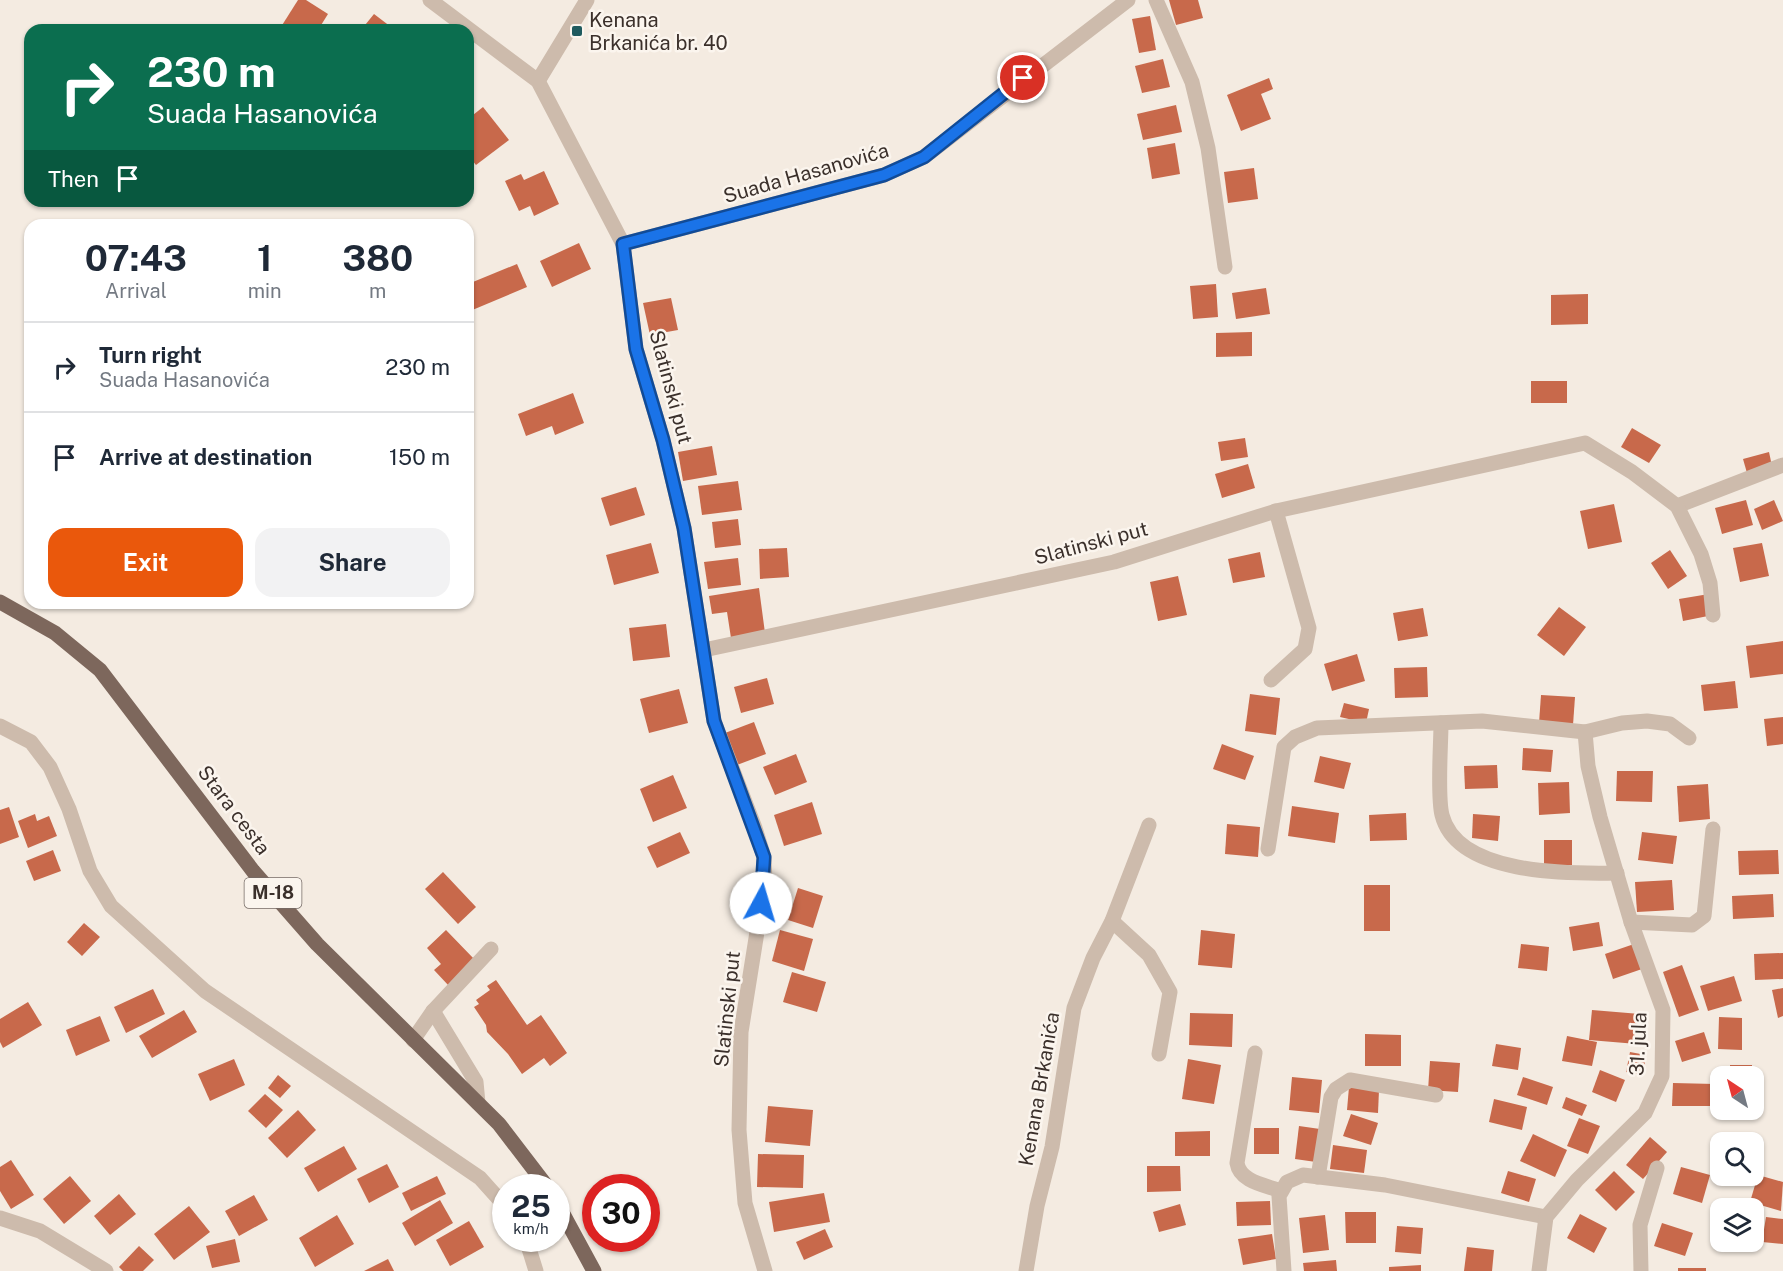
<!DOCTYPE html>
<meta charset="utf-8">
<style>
body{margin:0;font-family:"Public Sans",sans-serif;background:#f2f2f3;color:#1f2937;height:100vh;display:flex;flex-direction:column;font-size:22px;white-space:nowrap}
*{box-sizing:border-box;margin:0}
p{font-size:20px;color:#747a83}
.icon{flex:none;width:33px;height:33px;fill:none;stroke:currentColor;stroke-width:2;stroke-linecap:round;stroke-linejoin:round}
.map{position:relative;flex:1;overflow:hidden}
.panel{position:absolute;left:24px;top:219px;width:450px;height:390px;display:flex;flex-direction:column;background:#fff;border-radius:18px;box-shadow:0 2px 4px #0004}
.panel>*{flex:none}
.banner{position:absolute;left:24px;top:24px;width:450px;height:183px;border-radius:18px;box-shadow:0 2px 4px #0004;background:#0b6e4f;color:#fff;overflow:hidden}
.needle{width:39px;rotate:324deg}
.controls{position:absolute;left:1710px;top:1066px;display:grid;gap:12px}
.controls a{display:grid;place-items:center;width:54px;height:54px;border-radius:12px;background:#fff;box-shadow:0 2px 4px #0004;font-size:30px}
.speed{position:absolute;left:492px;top:1174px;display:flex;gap:12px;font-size:30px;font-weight:700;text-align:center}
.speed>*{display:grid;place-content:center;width:78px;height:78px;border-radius:50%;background:#fff;box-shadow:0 2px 4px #0004;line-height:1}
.speed small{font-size:15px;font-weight:400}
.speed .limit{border:9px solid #d22;background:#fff;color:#111}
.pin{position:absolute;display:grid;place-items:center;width:51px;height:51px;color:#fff;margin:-26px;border:3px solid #fff;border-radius:50%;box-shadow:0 2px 6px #0007}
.me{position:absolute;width:66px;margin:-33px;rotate:6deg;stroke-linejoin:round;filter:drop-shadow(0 0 4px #0008)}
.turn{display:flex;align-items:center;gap:21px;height:126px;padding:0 24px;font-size:27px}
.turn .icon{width:78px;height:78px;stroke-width:2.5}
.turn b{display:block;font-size:42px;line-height:51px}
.then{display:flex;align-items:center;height:57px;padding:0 24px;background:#0003;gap:12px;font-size:22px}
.eta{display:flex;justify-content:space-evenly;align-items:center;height:102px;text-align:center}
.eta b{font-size:36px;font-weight:700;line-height:42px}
.button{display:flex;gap:12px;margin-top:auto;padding:12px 24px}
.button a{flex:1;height:69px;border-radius:18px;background:#ea580c;color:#fff;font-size:24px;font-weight:700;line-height:69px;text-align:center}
.button a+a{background:#f2f2f3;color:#1f2937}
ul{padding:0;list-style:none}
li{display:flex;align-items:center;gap:18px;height:90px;padding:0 24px;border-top:2px solid #e0e1e3}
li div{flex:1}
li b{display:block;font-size:22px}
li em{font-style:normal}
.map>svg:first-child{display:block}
</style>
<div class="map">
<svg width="1783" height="1271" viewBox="0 0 1783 1271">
<rect width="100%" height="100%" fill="#f4ebe1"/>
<g fill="#c8694b">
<path d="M298,0H306L328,14L318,30H279Z"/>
<path d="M1169,0H1198L1203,18L1176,25Z"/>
<path d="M374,14L395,30H361Z"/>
<path d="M1150,16L1156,50L1139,53L1132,19Z"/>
<path d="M1163,59L1170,87L1142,93L1135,66Z"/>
<path d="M1269,78L1273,89L1261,94L1271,119L1241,131L1227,95Z"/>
<path d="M1176,105L1182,132L1143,140L1137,114Z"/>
<path d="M483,107L509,140L476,165L468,155V119Z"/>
<path d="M1175,143L1180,174L1152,179L1147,148Z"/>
<path d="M1254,168L1258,199L1228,203L1224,172Z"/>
<path d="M544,171L559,204L534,216L530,206L519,211L505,181L521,174L524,180Z"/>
<path d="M579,243L591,269L552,287L540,261Z"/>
<path d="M517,264L527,287L470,311L468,284Z"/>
<path d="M1216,284L1218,317L1193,319L1190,286Z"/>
<path d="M1266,288L1270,314L1236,319L1232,293Z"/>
<path d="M1588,294V324L1551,325V295Z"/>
<path d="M671,298L678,330L650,335L643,303Z"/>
<path d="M1252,332V356L1216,357V333Z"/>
<rect x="1531" y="381" width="36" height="22"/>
<path d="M573,393L584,423L555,435L552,426L526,436L518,414Z"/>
<path d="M1632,428L1661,445L1649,463L1621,447Z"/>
<path d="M1245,438L1248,457L1221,461L1218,442Z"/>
<path d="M712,446L717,475L683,481L678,452Z"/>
<path d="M1769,452L1772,466L1747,473L1743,459Z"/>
<path d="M1248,464L1255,488L1222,498L1215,474Z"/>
<path d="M738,481L742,510L702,515L698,486Z"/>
<path d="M636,487L645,515L610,526L601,498Z"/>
<path d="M1746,500L1753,525L1722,534L1715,508Z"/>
<path d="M1774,500L1783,521L1762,530L1754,509Z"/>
<path d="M1614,504L1622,542L1588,549L1580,511Z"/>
<path d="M738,519L741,545L715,548L712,522Z"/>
<path d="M651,543L659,573L614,585L606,555Z"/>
<path d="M1762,543L1769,576L1740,582L1733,548Z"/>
<path d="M787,548L789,577L760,579L759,549Z"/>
<path d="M1670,550L1687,576L1668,589L1651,563Z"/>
<path d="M1260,552L1265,577L1233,583L1228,559Z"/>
<path d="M738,558L741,585L708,589L704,562Z"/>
<path d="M1178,576L1187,615L1158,621L1150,582Z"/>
<path d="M759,588L765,633L731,638L727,612L712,614L709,596Z"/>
<path d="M1709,594L1713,615L1683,621L1679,599Z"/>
<path d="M1559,607L1586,627L1564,656L1537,635Z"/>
<path d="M1423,608L1428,636L1398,641L1393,613Z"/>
<path d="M666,624L670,657L633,661L629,628Z"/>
<path d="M1783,641V674L1750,678L1746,646Z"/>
<path d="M1357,654L1365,681L1332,691L1324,664Z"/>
<path d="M1427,667L1428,697L1395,698L1394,668Z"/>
<path d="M767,678L774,704L741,713L734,687Z"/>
<path d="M1735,681L1738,708L1704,711L1701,685Z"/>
<path d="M679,689L688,723L649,733L640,699Z"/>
<path d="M1250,694L1280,698L1276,735L1245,731Z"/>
<path d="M1541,695L1575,697L1573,725L1539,723Z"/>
<path d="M1344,703L1369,709L1366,723L1340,717Z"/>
<path d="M1783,717V744L1767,746L1764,719Z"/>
<path d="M754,722L766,754L737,765L725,733Z"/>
<path d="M1222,744L1254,756L1245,780L1213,769Z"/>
<path d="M1523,748L1553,750L1551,772L1522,770Z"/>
<path d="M796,754L807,782L775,795L763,767Z"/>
<path d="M1320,756L1351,763L1344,789L1314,782Z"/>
<path d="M1497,765L1498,788L1465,789L1464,766Z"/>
<path d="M1617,771H1653L1652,802L1616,801Z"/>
<path d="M673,775L687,808L653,822L640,789Z"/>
<path d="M1569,782L1570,813L1539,815L1538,783Z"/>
<path d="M1708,784L1710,819L1679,822L1677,786Z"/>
<path d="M812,802L822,834L784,846L774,815Z"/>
<path d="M1292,806L1339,813L1335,843L1288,836Z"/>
<path d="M9,807L19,837L0,844V810Z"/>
<path d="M1406,813L1407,840L1370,841L1369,815Z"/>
<path d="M35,814L37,821L49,816L57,836L28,848L18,821Z"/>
<path d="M1473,814L1500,816L1498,841L1472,838Z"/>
<path d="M1227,824L1260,827L1258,857L1225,854Z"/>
<path d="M680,832L690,853L657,868L647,847Z"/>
<path d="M1642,832L1677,836L1673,864L1638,860Z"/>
<rect x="1544" y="840" width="28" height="25"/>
<path d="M53,850L61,871L34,881L26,861Z"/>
<path d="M1778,850L1779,874L1739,875L1738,851Z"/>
<path d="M443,872L476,907L458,924L425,889Z"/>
<path d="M1672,880L1674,910L1637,912L1635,882Z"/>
<rect x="1364" y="885" width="26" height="46"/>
<path d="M798,888L823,896L813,928L788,920Z"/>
<path d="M1773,894L1774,917L1733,919L1732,896Z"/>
<path d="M1599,922L1603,946L1573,951L1569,927Z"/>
<path d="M84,923L100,937L82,956L67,942Z"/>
<path d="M446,930L475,960L449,986L434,970L441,964L427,948Z"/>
<path d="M780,930L813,939L804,971L772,961Z"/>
<path d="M1201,930L1235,934L1232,968L1198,965Z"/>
<path d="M1521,944L1549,947L1547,971L1518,968Z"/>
<path d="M1634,944L1642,969L1613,979L1605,954Z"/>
<path d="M1783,953V979L1755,980L1754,954Z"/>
<path d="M1682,965L1699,1010L1679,1017L1663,972Z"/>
<path d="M792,972L826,982L817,1012L783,1002Z"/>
<path d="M1734,976L1742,1001L1708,1011L1700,986Z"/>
<path d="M496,980L527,1025L541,1015L567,1053L550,1066L544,1058L522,1074L508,1054L487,1032L486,1025L474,1007L479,1004L476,1000L490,990L487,986Z"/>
<path d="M1783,988V1016L1778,1018L1772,990Z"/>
<path d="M153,989L165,1014L126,1033L114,1007Z"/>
<path d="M28,1002L42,1025L3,1048L0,1042V1019Z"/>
<path d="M184,1010L197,1032L152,1058L139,1036Z"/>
<path d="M1592,1010L1640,1014L1637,1044L1589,1040Z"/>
<path d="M1190,1013L1233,1014L1232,1047L1189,1045Z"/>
<path d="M100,1016L110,1041L76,1056L66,1030Z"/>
<path d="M1719,1017L1742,1018V1050L1718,1049Z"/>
<path d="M1704,1032L1711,1053L1682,1062L1675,1041Z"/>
<path d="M1365,1034L1401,1035V1066H1365Z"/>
<path d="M1567,1036L1597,1042L1592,1066L1562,1061Z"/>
<path d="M1496,1044L1521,1048L1518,1070L1492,1066Z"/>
<path d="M1630,1052L1646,1055L1643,1075L1626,1072Z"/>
<path d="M234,1059L245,1085L210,1101L198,1074Z"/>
<path d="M1188,1059L1221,1065L1214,1104L1182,1099Z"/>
<path d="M1430,1061L1460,1063L1458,1092L1428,1090Z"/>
<rect x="1730" y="1065" width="22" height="12"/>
<path d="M1600,1070L1625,1080L1616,1102L1592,1092Z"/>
<path d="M278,1075L291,1086L280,1098L268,1088Z"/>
<path d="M1292,1077L1322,1080L1319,1113L1289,1110Z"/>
<path d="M1523,1077L1553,1087L1547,1105L1517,1095Z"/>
<path d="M1673,1083L1715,1084L1714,1106H1672Z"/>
<path d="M1349,1087L1379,1090L1378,1113L1347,1110Z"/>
<path d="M265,1094L283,1110L266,1128L248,1111Z"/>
<path d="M1566,1097L1587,1105L1582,1116L1562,1108Z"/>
<path d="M1494,1099L1527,1107L1522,1130L1489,1122Z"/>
<path d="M768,1106L813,1110L810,1146L765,1142Z"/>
<path d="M298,1110L316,1130L287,1158L268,1138Z"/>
<path d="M1351,1114L1378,1123L1371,1145L1343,1136Z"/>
<path d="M1579,1118L1600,1126L1588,1154L1567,1146Z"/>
<path d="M1299,1126L1320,1129L1316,1162L1295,1159Z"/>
<rect x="1254" y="1128" width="25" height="26"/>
<path d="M1210,1131V1156H1175V1132Z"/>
<path d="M1533,1134L1567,1150L1555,1177L1520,1161Z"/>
<path d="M1650,1137L1667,1152L1643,1179L1626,1165Z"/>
<path d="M1333,1145L1367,1150L1364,1173L1330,1169Z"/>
<path d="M344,1146L357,1169L318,1192L304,1168Z"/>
<path d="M758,1154L804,1155L803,1188L757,1187Z"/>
<path d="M11,1160L34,1195L11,1209L0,1191V1167Z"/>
<path d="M387,1164L399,1187L369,1203L357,1179Z"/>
<path d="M1147,1166H1180L1181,1191L1147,1192Z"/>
<path d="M1681,1167L1710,1175L1702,1203L1673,1194Z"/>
<path d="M1508,1171L1536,1179L1529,1202L1501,1193Z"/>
<path d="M1614,1171L1635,1192L1616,1211L1595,1190Z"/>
<path d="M1758,1175L1783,1182L1781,1211L1750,1202Z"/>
<path d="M70,1176L91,1201L64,1224L43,1199Z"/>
<path d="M437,1176L446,1194L411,1211L402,1193Z"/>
<path d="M824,1193L830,1222L774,1232L769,1202Z"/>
<path d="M119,1194L136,1214L110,1235L94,1216Z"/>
<path d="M254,1195L268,1220L239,1236L225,1211Z"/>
<path d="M440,1200L453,1223L415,1246L402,1223Z"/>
<path d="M1270,1201L1271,1225L1237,1226L1236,1202Z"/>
<path d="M1180,1204L1186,1225L1159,1232L1153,1212Z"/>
<path d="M189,1206L210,1232L174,1260L154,1234Z"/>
<path d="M1345,1212H1376V1243H1346Z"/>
<path d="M1580,1214L1607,1228L1594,1253L1567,1238Z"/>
<path d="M337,1215L354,1244L315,1267L299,1238Z"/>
<path d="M1325,1215L1329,1250L1303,1253L1299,1218Z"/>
<path d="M1766,1217L1783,1219V1244L1762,1242Z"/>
<path d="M469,1221L484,1247L450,1266L436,1240Z"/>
<path d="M1662,1223L1693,1233L1685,1256L1654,1246Z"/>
<path d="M1397,1226L1423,1228L1421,1254L1395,1252Z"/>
<path d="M825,1229L833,1247L804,1260L796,1242Z"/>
<path d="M1272,1234L1276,1259L1243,1265L1238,1239Z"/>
<path d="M235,1239L240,1262L212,1268L206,1246Z"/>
<path d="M139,1246L154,1260L143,1271H123L119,1267Z"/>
<path d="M1467,1247L1494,1250L1492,1271H1464Z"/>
<path d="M388,1259L394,1271H364Z"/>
<path d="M1336,1260L1337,1271H1304L1303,1263Z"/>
<path d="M1421,1265V1271H1389V1267Z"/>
<rect x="1678" y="1268" width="28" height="3"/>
</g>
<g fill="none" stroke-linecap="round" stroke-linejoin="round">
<g stroke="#cdbbac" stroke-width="15">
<path d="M430,0L538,81L623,244L636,349L663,440L684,528L714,721L755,828L764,857L765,882L741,1032L739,1130L745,1203L765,1271"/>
<path d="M1156,0L1192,82L1208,148L1225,267"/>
<path d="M538,81L587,0"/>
<path d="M623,244L884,175L924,157L1128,0"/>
<path d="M1677,506L1783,465"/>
<path d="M704,650L1114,562L1276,511L1585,443L1632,472L1677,506L1701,554L1710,583L1713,615"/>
<path d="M1271,680L1305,649L1309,628L1276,511"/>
<path d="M1441,723C1441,745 1437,795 1442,815C1457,875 1568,874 1617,873"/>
<path d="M0,726L31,742L50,767L69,809L90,871L111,906L205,991L480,1178L506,1207"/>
<path d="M1268,849L1284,747L1295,737L1317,728L1482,721L1585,732L1622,723L1647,721L1670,724L1689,738"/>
<path d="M1112,921L1149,955L1170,992L1159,1054"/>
<path d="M1631,922L1692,925L1704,916L1713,829"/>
<path d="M433,1011L476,1082L478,1103"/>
<path d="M413,1040L433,1011L491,949"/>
<path d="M1255,1053L1237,1163C1240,1182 1265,1185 1281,1191"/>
<path d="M1318,1177L1331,1097L1336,1089L1350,1080L1436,1095"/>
<path d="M0,1218L40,1231L106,1271"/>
<path d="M526,1239L536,1271"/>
<path d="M1026,1271L1037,1206L1052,1147L1074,1008L1093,958L1112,921L1149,825"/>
<path d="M1284,1271L1279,1196L1287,1182L1303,1175L1385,1185L1546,1217"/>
<path d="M1539,1271L1546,1217L1577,1180L1645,1113L1662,1076L1663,1010L1631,922L1600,817L1588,766L1585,732"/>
<path d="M1641,1271L1640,1225L1657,1168"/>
</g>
<g stroke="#7d675c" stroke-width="15">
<path d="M0,602L55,633L100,670L253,871L317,944L499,1124L548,1188"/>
<path d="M556,1201L594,1271"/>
</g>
</g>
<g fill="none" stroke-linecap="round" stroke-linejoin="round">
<g stroke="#114b97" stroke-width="15">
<path id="route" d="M761,903L764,857L714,721L684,528L663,440L636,349L623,244L884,175L924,157L1023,78"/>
</g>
<use href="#route" stroke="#1a73e8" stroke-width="10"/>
</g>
<rect fill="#1f5a5e" stroke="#fbf5ee" stroke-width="2" x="571" y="25" width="12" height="12" rx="3"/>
<g text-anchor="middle" stroke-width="5" stroke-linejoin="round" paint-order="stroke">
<rect fill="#fbf5ee" stroke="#756b66" stroke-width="1.5" x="244.5" y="878" width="57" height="30" rx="4.5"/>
<g font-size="18" font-weight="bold" fill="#3b302b">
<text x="273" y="899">M-18</text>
</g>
<g font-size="20" fill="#3b302b" stroke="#fbf5ee" text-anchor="start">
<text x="589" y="27">Kenana<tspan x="589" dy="23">Brkanića br. 40</tspan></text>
</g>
<g font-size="20" fill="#3b302b" stroke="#fbf5ee">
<text transform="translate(806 173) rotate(-16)" y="7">Suada Hasanovića</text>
<text transform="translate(671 387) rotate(75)" y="7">Slatinski put</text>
<text transform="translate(1091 543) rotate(-15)" y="7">Slatinski put</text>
<text transform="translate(234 810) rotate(53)" y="7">Stara cesta</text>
<text transform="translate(727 1009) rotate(-84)" y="7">Slatinski put</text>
<text transform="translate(1638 1044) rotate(-87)" y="7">31. jula</text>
<text transform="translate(1039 1089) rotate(-80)" y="7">Kenana Brkanića</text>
</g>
</g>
</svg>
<div class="controls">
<a><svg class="needle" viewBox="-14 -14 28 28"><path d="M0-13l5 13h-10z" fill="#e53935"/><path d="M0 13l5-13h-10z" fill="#747a83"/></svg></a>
<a><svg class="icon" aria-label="search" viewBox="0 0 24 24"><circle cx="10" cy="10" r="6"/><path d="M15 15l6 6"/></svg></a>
<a><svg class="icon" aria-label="layers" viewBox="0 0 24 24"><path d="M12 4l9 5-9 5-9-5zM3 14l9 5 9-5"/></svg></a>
</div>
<div class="speed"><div>25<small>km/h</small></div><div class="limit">30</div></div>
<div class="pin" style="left:1023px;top:78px;background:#d93025"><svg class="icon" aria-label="arrive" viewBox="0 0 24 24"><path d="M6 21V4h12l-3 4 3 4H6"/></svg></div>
<svg class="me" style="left:761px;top:903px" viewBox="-20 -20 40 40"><circle r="19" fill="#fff"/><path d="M0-13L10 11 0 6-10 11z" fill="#1a73e8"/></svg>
<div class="banner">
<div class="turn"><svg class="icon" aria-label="right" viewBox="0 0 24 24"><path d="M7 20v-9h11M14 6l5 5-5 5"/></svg><div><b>230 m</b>Suada Hasanovića</div></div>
<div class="then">Then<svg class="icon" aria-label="arrive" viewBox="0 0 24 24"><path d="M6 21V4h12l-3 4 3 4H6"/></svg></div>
</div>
<section class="panel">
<div class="eta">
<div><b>07:43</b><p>Arrival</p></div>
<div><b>1</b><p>min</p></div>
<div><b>380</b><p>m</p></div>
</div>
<ul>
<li><svg class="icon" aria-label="right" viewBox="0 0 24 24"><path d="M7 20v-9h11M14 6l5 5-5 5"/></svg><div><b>Turn right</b><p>Suada Hasanovića</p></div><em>230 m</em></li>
<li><svg class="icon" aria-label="arrive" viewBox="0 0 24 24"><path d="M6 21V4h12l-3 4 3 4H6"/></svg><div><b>Arrive at destination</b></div><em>150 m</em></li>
</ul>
<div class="button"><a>Exit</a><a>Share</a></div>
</section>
</div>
